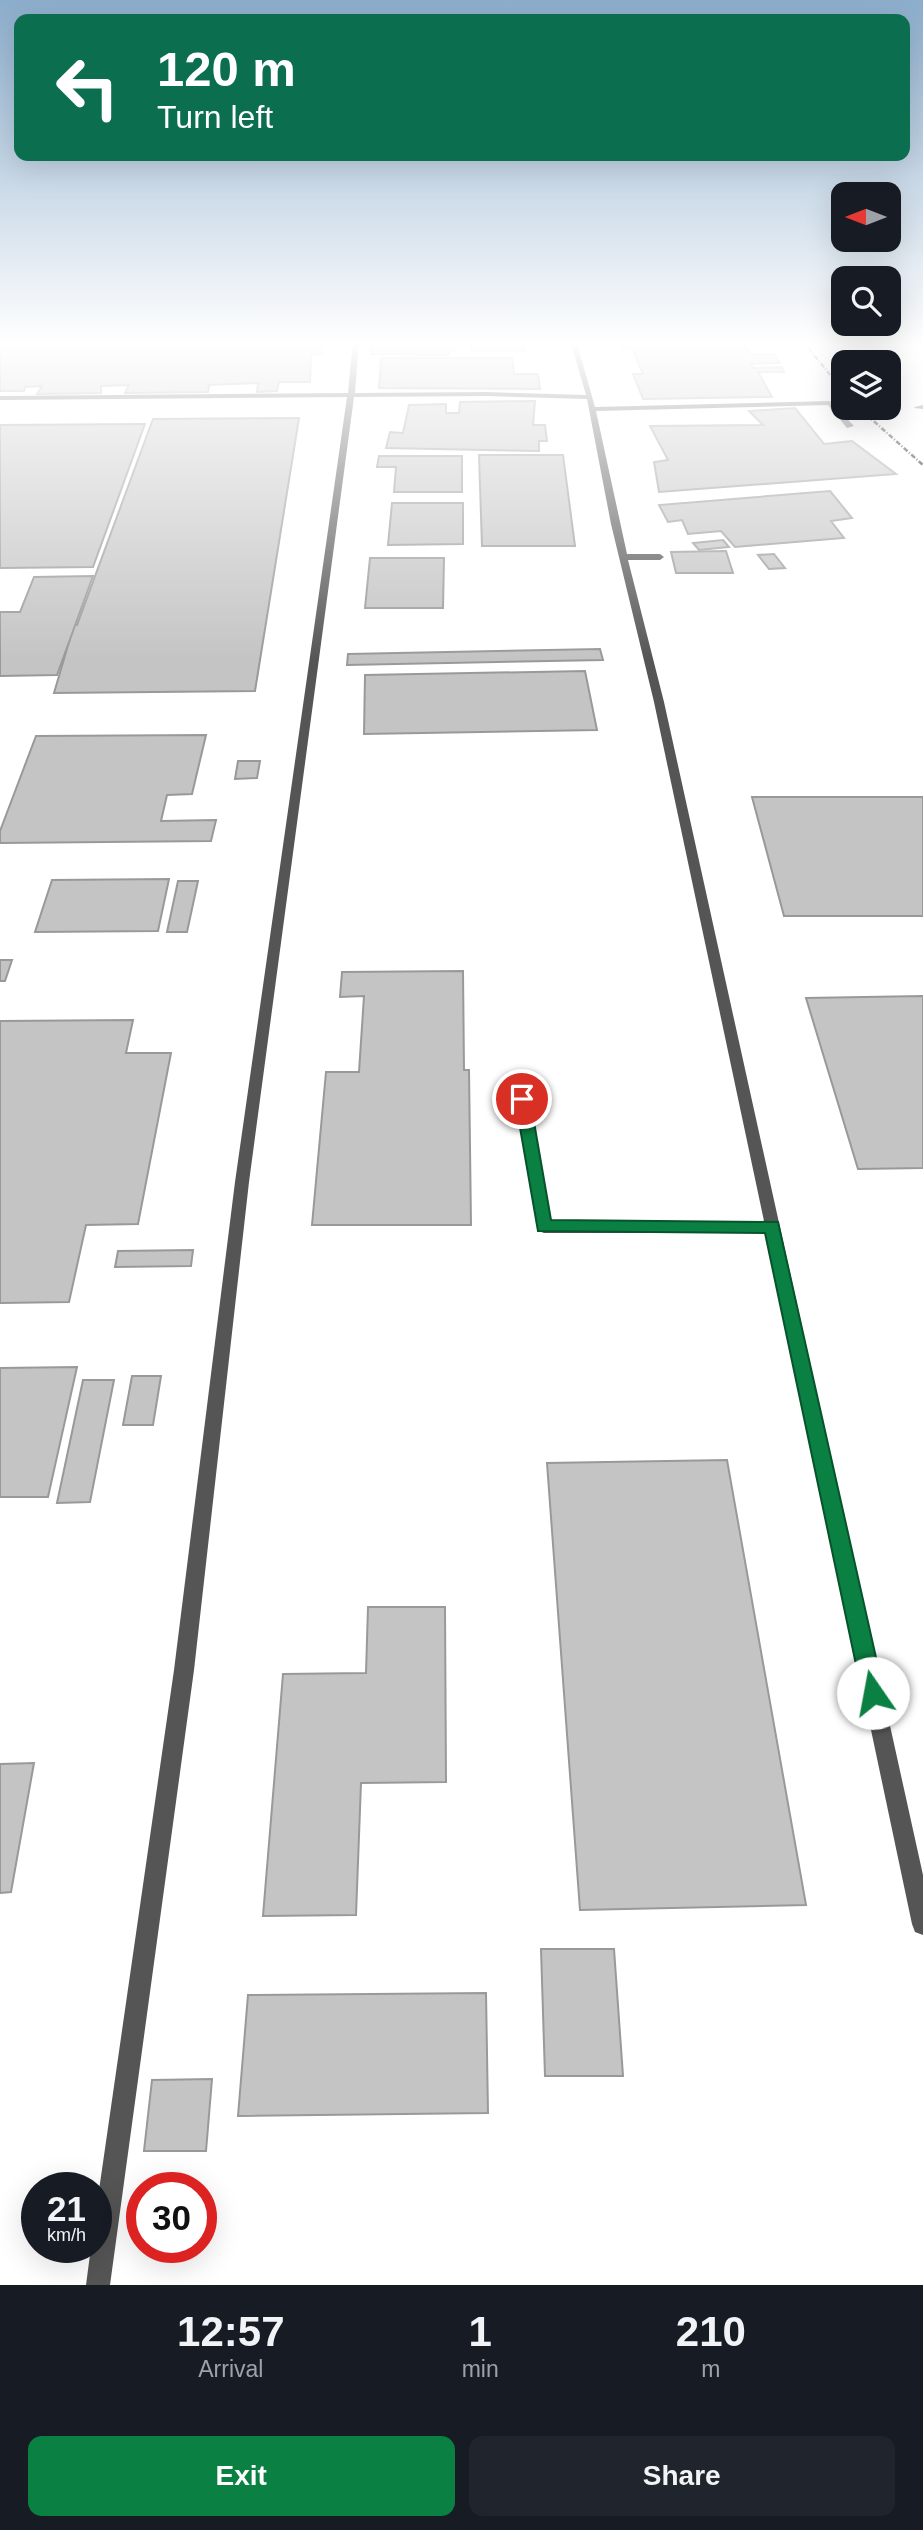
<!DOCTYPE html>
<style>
body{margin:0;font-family:Helvetica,sans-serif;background:#20242c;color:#f1f3f6;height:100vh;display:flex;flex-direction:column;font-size:26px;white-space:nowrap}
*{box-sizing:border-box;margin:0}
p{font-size:23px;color:#9ea1a6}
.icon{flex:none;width:38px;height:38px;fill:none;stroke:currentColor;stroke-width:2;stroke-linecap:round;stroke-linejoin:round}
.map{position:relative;height:2285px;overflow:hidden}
.details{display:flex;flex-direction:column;background:#171b24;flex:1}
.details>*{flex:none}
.top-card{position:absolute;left:14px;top:14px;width:896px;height:147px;border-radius:14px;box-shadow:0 7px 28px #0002;background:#0b6e4f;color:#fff;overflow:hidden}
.needle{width:46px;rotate:270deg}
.tools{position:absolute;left:831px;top:182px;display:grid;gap:14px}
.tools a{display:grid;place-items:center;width:70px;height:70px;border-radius:14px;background:#171b24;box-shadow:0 7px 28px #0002;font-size:35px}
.speed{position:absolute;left:21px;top:2172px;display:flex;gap:14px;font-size:35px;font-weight:700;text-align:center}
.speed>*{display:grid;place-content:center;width:91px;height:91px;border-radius:50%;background:#171b24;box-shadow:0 7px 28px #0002;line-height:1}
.speed small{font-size:18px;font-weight:400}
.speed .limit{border:10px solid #d22;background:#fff;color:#111}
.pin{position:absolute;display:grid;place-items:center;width:60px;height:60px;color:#fff;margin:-30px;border:4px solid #fff;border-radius:50%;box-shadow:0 2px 7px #0007}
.me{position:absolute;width:77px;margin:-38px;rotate:348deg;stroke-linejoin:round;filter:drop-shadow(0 0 5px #0008)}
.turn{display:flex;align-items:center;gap:24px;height:147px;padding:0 28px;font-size:32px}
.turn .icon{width:91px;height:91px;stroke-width:2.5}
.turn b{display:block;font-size:49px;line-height:60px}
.eta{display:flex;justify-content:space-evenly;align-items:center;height:119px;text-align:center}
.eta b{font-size:42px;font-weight:600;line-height:49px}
.primary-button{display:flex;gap:14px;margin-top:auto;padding:14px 28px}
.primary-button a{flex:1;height:80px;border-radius:14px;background:#0b8043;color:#fff;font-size:28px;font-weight:600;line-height:80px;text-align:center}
.primary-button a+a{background:#20242c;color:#f1f3f6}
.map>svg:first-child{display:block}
</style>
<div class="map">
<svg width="923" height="2285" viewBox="0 0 923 2285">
<rect width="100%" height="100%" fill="#fff"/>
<g fill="#c4c4c4" stroke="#999" stroke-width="2">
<path d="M0,340H323L322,354L311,355L310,382H279L277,391L257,392L258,383L209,385L208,392L125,393L129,385L101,386V393L37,394L42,386L25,387L24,391H0Z"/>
<path d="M370,340H454L455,351H449V355L371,354Z"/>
<path d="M470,340H523L525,351H471Z"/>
<path d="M618,340H742L750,354H774L780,363L751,364L753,368L782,367L784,372H758L772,397L643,399L633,374H643L632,348H621Z"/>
<path d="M381,358H512L514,374H538L540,389L379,388Z"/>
<path d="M535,401L533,425H545L547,441H539V451L386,448L390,432L403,433L409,405L446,404V413H459L460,402Z"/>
<path d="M795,408L824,444L852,441L896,474L659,492L654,462L668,460L650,426L763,425L749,411Z"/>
<path d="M299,418L255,691L54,693L74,625H77L153,419Z"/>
<path d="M145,424L93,567L0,568V425Z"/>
<path d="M479,455H563L575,546H482Z"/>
<path d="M379,456H462V492H394L396,467H377Z"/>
<path d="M830,491L852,518L831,521L844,538L735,547L721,531L688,534L682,520L668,522L659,505Z"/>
<path d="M392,503H463V544L388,545Z"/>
<path d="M723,540L729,547L699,550L693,543Z"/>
<path d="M726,551L733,573H676L671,552Z"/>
<path d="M774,554L785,568L769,569L758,555Z"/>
<path d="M370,558H444L443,608H365Z"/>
<path d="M93,576L57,675L0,676V612H20L34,577Z"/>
<path d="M600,649L603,660L347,665L348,654Z"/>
<path d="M585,671L597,730L364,734L365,675Z"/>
<path d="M206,735L192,794L167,795L161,821L216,820L211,841L0,843V831L36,736Z"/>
<path d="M238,761H260L257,778L235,779Z"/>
<path d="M752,797H923V916H784Z"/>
<path d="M169,879L158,931L35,932L52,880Z"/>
<path d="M178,881H198L187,932H167Z"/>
<path d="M0,960H12L5,981H0Z"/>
<path d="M463,971L464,1070H469L471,1225H312L326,1072H359L364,996L340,997L342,972Z"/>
<path d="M923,996V1168L858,1169L806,998Z"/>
<path d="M133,1020L126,1053H171L138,1224L86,1225L69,1302L0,1303V1021Z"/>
<path d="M193,1250L191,1266L115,1267L118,1251Z"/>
<path d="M77,1367L48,1497H0V1368Z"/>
<path d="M132,1376H161L153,1425H123Z"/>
<path d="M83,1380H114L90,1502L57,1503Z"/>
<path d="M727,1460L806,1905L580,1910L547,1463Z"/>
<path d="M368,1607H445L446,1782L361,1783L356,1915L263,1916L283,1674L366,1673Z"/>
<path d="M34,1763L11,1892L0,1893V1764Z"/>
<path d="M541,1949H614L623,2076H545Z"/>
<path d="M486,1993L488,2113L238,2116L248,1995Z"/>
<path d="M212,2079L206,2151H144L152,2080Z"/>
</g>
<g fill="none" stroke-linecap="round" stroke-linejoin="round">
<g fill="#555" fill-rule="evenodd">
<path d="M353,340H359L355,393L487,392L586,395L570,340H576L595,407L830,401L854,426L847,428L828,405L596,411L627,554H660L664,557L660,560H628L664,702L923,1875V1935L915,1932L912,1924L766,1233H544L539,1231L537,1227L515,1099L522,1094L529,1099L550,1221H764L654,702L611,524L587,399L487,396L354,397L249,1182L194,1670L110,2285H86L91,2247H96V2211L174,1670L235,1182L347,397L0,400V396L348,393Z"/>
<path d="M923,405V409L914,408L915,407Z"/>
</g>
<g stroke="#000" stroke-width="2.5" stroke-dasharray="5 2 1 2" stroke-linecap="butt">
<path d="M802,340L844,392"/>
<path d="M859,408L923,465"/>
</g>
</g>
<linearGradient id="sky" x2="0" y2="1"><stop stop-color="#8cadcc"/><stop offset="0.52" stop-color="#fff"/><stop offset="1" stop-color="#fff" stop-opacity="0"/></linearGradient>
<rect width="923" height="660" fill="url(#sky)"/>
<path fill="#0b8043" stroke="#07532c" stroke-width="2" d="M522,1094L530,1099L551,1220L778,1222L884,1693L880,1701L873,1704L865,1701L862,1693L765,1233L538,1231L515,1099Z"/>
</svg>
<div class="tools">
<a><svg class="needle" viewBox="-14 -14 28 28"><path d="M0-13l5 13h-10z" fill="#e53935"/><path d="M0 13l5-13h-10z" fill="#9ea1a6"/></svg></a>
<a><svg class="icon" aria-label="search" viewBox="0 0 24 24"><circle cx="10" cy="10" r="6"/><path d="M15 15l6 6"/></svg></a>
<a><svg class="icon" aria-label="layers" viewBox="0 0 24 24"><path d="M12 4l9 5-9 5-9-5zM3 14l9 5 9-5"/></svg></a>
</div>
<div class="speed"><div>21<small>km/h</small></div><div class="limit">30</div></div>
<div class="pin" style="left:522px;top:1099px;background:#d93025"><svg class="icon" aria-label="arrive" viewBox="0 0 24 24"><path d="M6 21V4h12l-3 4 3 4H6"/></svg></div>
<svg class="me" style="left:873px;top:1693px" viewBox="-20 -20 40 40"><circle r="19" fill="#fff"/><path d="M0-13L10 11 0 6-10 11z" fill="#0b8043"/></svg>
<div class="top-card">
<div class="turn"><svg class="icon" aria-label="left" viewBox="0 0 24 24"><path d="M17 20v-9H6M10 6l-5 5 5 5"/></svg><div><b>120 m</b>Turn left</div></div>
</div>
</div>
<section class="details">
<div class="eta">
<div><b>12:57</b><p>Arrival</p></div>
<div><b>1</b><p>min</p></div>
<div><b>210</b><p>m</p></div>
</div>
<div class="primary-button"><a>Exit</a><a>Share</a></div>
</section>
